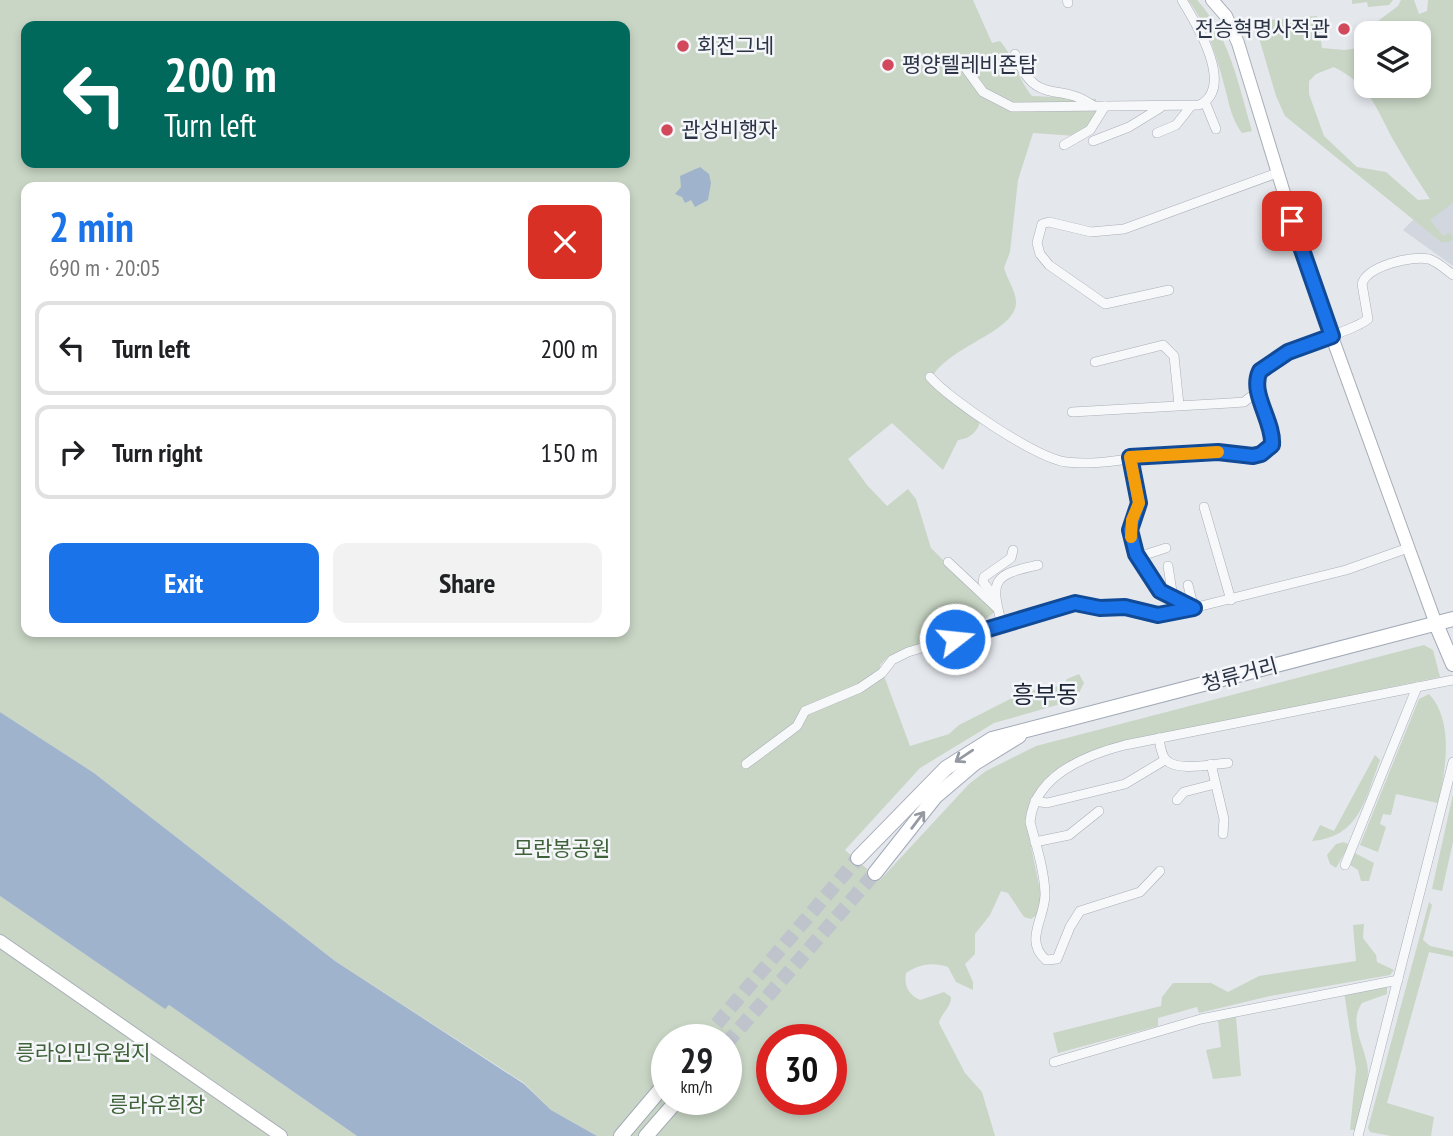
<!DOCTYPE html>
<meta charset="utf-8">
<style>
body{margin:0;font-family:"PT Sans Narrow","Noto Sans KR",sans-serif;background:#f2f2f2;color:#202124;height:100vh;display:flex;flex-direction:column;font-size:26px;white-space:nowrap}
*{box-sizing:border-box;margin:0}
p{font-size:23px;color:#757577}
.icon{flex:none;width:38px;height:38px;fill:none;stroke:currentColor;stroke-width:2;stroke-linecap:round;stroke-linejoin:round}
.map{position:relative;flex:1;overflow:hidden}
.sheet{position:absolute;left:21px;top:182px;width:609px;height:455px;display:flex;flex-direction:column;background:#fff;border-radius:14px;box-shadow:0 4px 10px #0003}
.sheet>*{flex:none}
.top-card{position:absolute;left:21px;top:21px;width:609px;height:147px;border-radius:14px;box-shadow:0 4px 10px #0003;background:#00695c;color:#fff;overflow:hidden}
.controls{position:absolute;left:1354px;top:21px;display:grid;gap:14px}
.controls a{display:grid;place-items:center;width:77px;height:77px;border-radius:14px;background:#fff;box-shadow:0 4px 10px #0003;font-size:35px}
.speed{position:absolute;left:651px;top:1024px;display:flex;gap:14px;font-size:35px;font-weight:700;text-align:center}
.speed>*{display:grid;place-content:center;width:91px;height:91px;border-radius:50%;background:#fff;box-shadow:0 4px 10px #0003;line-height:1}
.speed small{font-size:18px;font-weight:400}
.speed .limit{border:10px solid #d22;background:#fff;color:#111}
.pin{position:absolute;display:grid;place-items:center;width:60px;height:60px;color:#fff;margin:-30px;border-radius:14px;box-shadow:0 4px 10px #0006}
.me{position:absolute;width:77px;margin:-38px;rotate:74deg;stroke-linejoin:round;filter:drop-shadow(0 0 5px #0008)}
.turn{display:flex;align-items:center;gap:24px;height:147px;padding:0 28px;font-size:32px}
.turn .icon{width:91px;height:91px;stroke-width:2.5}
.turn b{display:block;font-size:49px;line-height:60px}
.round{display:grid;place-items:center;flex:none;width:74px;height:74px;border-radius:14px;background:#f2f2f2}
.head{display:flex;align-items:center;justify-content:space-between;height:119px;padding:0 28px}
h1{font-size:42px;font-weight:700;line-height:52px;color:#1a73e8}
.button{display:flex;gap:14px;margin-top:auto;padding:14px 28px}
.button a{flex:1;height:80px;border-radius:14px;background:#1a73e8;color:#fff;font-size:28px;font-weight:700;line-height:80px;text-align:center}
.button a+a{background:#f2f2f2;color:#202124}
ul{padding:0;list-style:none}
li{display:flex;align-items:center;gap:21px;height:94px;margin:0 14px 10px;padding:0 14px;border:4px solid #e0e0e0;border-radius:14px}
li div{flex:1}
li b{display:block;font-size:26px}
li em{font-style:normal}
.map>svg:first-child{display:block}
</style>
<div class="map">
<svg width="1453" height="1136" viewBox="0 0 1453 1136">
<rect width="100%" height="100%" fill="#e4e7ec"/>
<path fill="#d2d6de" d="M1453,195V266L1403,230L1417,216Z"/>
<g fill="#c9d6c5" fill-rule="evenodd">
<path d="M0,0H973L992,43L1000,41C1015,58 1017,78 1032,96L1096,99V109L1101,115L1076,136L1033,133L1018,180L1010,252L1004,268C1007,279 1017,293 1016,304C1013,334 942,348 930,382L980,421C978,432 969,439 958,440L943,470L892,423L848,459L867,485L887,506L908,489L916,499L931,548L995,612L972,628L889,656L880,665L910,746L949,734L959,725L1016,696L1047,686L1062,687L1067,679L1079,674L1084,683L1079,693L1064,703L994,723L920,768L845,850L880,880L969,784L986,771L1036,746L1424,645L1433,650L1440,677L1106,746L1051,773L1028,808L1031,846L1041,895L1038,914L1031,919L1024,917L1008,893L1001,891L990,915L975,934V954L965,964L973,982V990L956,982L948,967C933,962 919,964 906,973C904,986 908,994 920,1000L944,992L951,997C951,1008 941,1013 939,1023L965,1073L982,1092L995,1136H597L551,1110L524,1083L335,961L94,773L0,712ZM26,26H625V163H26ZM26,187H625V632H26ZM667,1040H726V1099H667ZM772,1040H831V1099H772Z"/>
<path d="M1188,0H1197C1229,35 1239,86 1252,131L1242,133C1232,119 1230,108 1226,92C1218,60 1208,26 1188,0Z"/>
<path d="M1352,0H1393L1389,5L1368,7L1367,2L1352,4Z"/>
<path d="M1401,0H1414L1419,14L1427,11L1428,0H1453V203L1430,220L1443,236L1450,232L1453,239L1449,242H1441L1285,116L1276,96L1254,21L1317,16L1322,48L1344,50L1367,47V86H1419V33H1369L1370,27L1398,6ZM1334,67C1372,87 1375,107 1395,143C1406,162 1418,181 1430,199L1418,200L1386,172L1357,167L1324,136L1309,94V81L1316,74Z"/>
<path d="M1429,694C1453,720 1447,765 1438,803L1396,794L1391,815L1383,814L1380,824L1386,827L1378,852L1360,845L1419,699Z"/>
<path d="M1375,755L1380,760C1365,799 1360,837 1312,841L1320,825L1334,831Z"/>
<path d="M1453,794V842L1442,891L1432,889Z"/>
<path d="M1344,842L1349,845L1336,868L1330,864L1327,855L1336,844Z"/>
<path d="M1355,853L1374,863L1369,881H1361L1358,870L1350,865Z"/>
<path d="M0,896L164,1008L169,1005L357,1136H0Z"/>
<path d="M1429,902L1432,905L1423,940L1430,946L1453,951V957L1429,952L1387,1103L1434,1117L1431,1136H1391L1370,1132L1368,1128Z"/>
<path d="M1364,924L1363,938L1376,955L1377,962L1394,970L1390,975L1270,996L1199,1013L1197,1007L1158,1018V1026L1058,1053L1053,1033L1161,1006L1162,997L1173,983H1211L1228,992L1259,976L1356,961L1353,925Z"/>
<path d="M1387,986V994L1362,1003C1347,1024 1367,1049 1368,1071C1368,1089 1359,1112 1355,1130H1350L1356,1069L1344,992Z"/>
<path d="M1236,1017L1241,1076L1213,1079L1206,1050L1221,1047L1218,1021Z"/>
</g>
<g fill="#9fb4cc">
<path d="M700,167L709,174L711,183L708,200L695,207L691,200L685,203L682,197L675,194L681,187L680,176Z"/>
<path d="M0,712L94,773L335,961L524,1084L551,1110L597,1136H357L169,1005L165,1009L0,896Z"/>
</g>
<g fill="none" stroke-linecap="round" stroke-linejoin="round">
<g stroke="#bfc3cb" stroke-width="14" stroke-dasharray="14 7" stroke-linecap="butt">
<path d="M703,1040L858,858"/>
<path d="M726,1044L875,873"/>
</g>
<g stroke="#a9aeb7" stroke-width="10">
<g id="street">
<path d="M1067,0L1068,3"/>
<path d="M1015,54C1036,108 1059,81 1092,105"/>
<path d="M967,70L983,92L1012,107L1199,105C1236,88 1196,23 1182,0"/>
<path d="M1205,102L1216,129"/>
<path d="M1157,133L1176,125L1191,106"/>
<path d="M1093,141L1129,127L1160,108"/>
<path d="M1064,145L1090,130L1105,106"/>
<path d="M1169,290L1105,304L1049,265L1040,254L1037,243L1042,224L1049,222L1091,232L1124,229L1277,173"/>
<path d="M1095,362L1163,345L1174,356L1179,405"/>
<path d="M930,377C950,400 1036,458 1066,462C1106,467 1148,453 1189,453C1211,452 1250,461 1268,450C1281,433 1261,406 1258,387C1251,351 1345,338 1368,319L1362,284C1367,266 1412,255 1429,259C1438,262 1445,269 1453,275"/>
<path d="M1072,412L1230,403L1244,402L1258,391"/>
<path d="M1130,457L1139,503L1130,530L1136,553L1160,591L1194,609"/>
<path d="M1204,507L1231,600"/>
<path d="M1138,557L1166,548"/>
<path d="M948,562L996,607"/>
<path d="M1168,566L1173,598"/>
<path d="M1188,585L1194,609"/>
<path d="M994,596L983,582L984,577L1011,558L1013,550"/>
<path d="M1002,625C990,580 992,575 1038,565"/>
<path d="M1159,738C1160,745 1161,755 1166,760C1178,772 1212,764 1228,763"/>
<path d="M746,764L797,726L805,711L860,688L882,673L892,660L908,652L1075,603L1100,608L1125,607L1158,615L1177,612L1346,570L1408,548"/>
<path d="M1211,764L1224,819L1223,834"/>
<path d="M1177,800L1184,792L1215,784"/>
<path d="M1035,801L1047,803L1125,784L1165,760"/>
<path d="M1035,842L1069,835L1099,811"/>
<path d="M1345,865L1417,687"/>
<path d="M1160,871L1140,892L1080,911L1070,927L1057,959L1046,960C1023,940 1046,917 1045,893C1044,869 1036,845 1030,822C1034,776 1086,755 1125,745L1453,680"/>
<path d="M1054,1062L1201,1019L1398,980"/>
<path d="M1358,1136L1453,762"/>
</g>
</g>
<g stroke="#a9aeb7" stroke-width="14">
<g id="secondary">
<path d="M1212,0L1226,16L1238,43L1307,268L1436,624"/>
<path d="M0,941L281,1136"/>
</g>
</g>
<g stroke="#a3abb8" stroke-width="16">
<g id="primary">
<path d="M1436,624L1453,664"/>
<path d="M858,858L946,768L992,739L1453,619"/>
<path d="M875,873L935,797L975,763L1019,736"/>
<path d="M621,1136L659,1091"/>
<path d="M646,1136L674,1104"/>
</g>
</g>
<use href="#street" stroke="#f7f8fa" stroke-width="9"/>
<use href="#secondary" stroke="#fff" stroke-width="12"/>
<use href="#primary" stroke="#fff" stroke-width="14"/>
</g>
<defs><path id="oneway-shaft" d="M-6 0H5M1.5-3L5.5 0L1.5 3" fill="none" stroke-width="1.6" stroke-linecap="round" stroke-linejoin="round" transform="scale(1.75)"/></defs>
<g stroke="#959aa2">
<use href="#oneway-shaft" transform="translate(964 756) rotate(146)"/>
<use href="#oneway-shaft" transform="translate(918 820) rotate(-53)"/>
</g>
<g fill="none" stroke-linecap="round" stroke-linejoin="round">
<g stroke="#114b97" stroke-width="18">
<path id="route" d="M955,639L1075,603L1100,608L1125,607L1158,615L1194,608L1160,591L1136,554L1130,530L1139,503L1130,457L1218,452L1253,456L1261,454L1272,445C1274,421 1249,393 1260,371L1288,352L1332,336L1292,221"/>
</g>
<use href="#route" stroke="#1a73e8" stroke-width="12"/>
<path stroke="#f59e0b" stroke-width="12" d="M1131,537L1132,520L1139,503L1130,457L1218,452"/>
</g>
<g fill="#d1495b" stroke="#f4f6f9" stroke-width="2.5">
<circle cx="1344" cy="29" r="7"/>
<circle cx="683" cy="46" r="7"/>
<circle cx="888" cy="65" r="7"/>
<circle cx="667" cy="130" r="7"/>
</g>
<g text-anchor="middle" stroke-width="5" stroke-linejoin="round" paint-order="stroke">
<g font-size="21" fill="#2b3445" stroke="#f4f6f9" text-anchor="start">
<text x="1330" y="36" text-anchor="end">전승혁명사적관</text>
<text x="697" y="53">회전그네</text>
<text x="902" y="72">평양텔레비죤탑</text>
<text x="681" y="137">관성비행자</text>
</g>
<g font-size="21" fill="#2b3445" stroke="#f4f6f9">
<text transform="translate(1240 675) rotate(-15)" y="7">청류거리</text>
</g>
<g font-size="21" fill="#3f6138" stroke="#f4f6f9">
<text x="562" y="856">모란봉공원</text>
<text x="83" y="1060">릉라인민유원지</text>
<text x="157" y="1112">릉라유희장</text>
</g>
<g font-size="24" fill="#1d2536" stroke="#f4f6f9">
<text x="1045" y="703">흥부동</text>
</g>
</g>
</svg>
<div class="controls">
<a><svg class="icon" aria-label="layers" viewBox="0 0 24 24"><path d="M12 4l9 5-9 5-9-5zM3 14l9 5 9-5"/></svg></a>
</div>
<div class="speed"><div>29<small>km/h</small></div><div class="limit">30</div></div>
<div class="pin" style="left:1292px;top:221px;background:#d93025"><svg class="icon" aria-label="arrive" viewBox="0 0 24 24"><path d="M6 21V4h12l-3 4 3 4H6"/></svg></div>
<svg class="me" style="left:955px;top:639px" viewBox="-20 -20 40 40"><circle r="17" fill="#1a73e8" stroke="#fff" stroke-width="3"/><path d="M0-11L8 9 0 5-8 9z" fill="#fff"/></svg>
<div class="top-card">
<div class="turn"><svg class="icon" aria-label="left" viewBox="0 0 24 24"><path d="M17 20v-9H6M10 6l-5 5 5 5"/></svg><div><b>200 m</b>Turn left</div></div>
</div>
<section class="sheet">
<div class="head"><div><h1>2 min</h1><p>690 m · 20:05</p></div><a class="round" style="background:#d93025;color:#fff"><svg class="icon" aria-label="close" viewBox="0 0 24 24"><path d="M6 6l12 12M18 6L6 18"/></svg></a></div>
<ul>
<li><svg class="icon" aria-label="left" viewBox="0 0 24 24"><path d="M17 20v-9H6M10 6l-5 5 5 5"/></svg><div><b>Turn left</b></div><em>200 m</em></li>
<li><svg class="icon" aria-label="right" viewBox="0 0 24 24"><path d="M7 20v-9h11M14 6l5 5-5 5"/></svg><div><b>Turn right</b></div><em>150 m</em></li>
</ul>
<div class="button"><a>Exit</a><a>Share</a></div>
</section>
</div>
